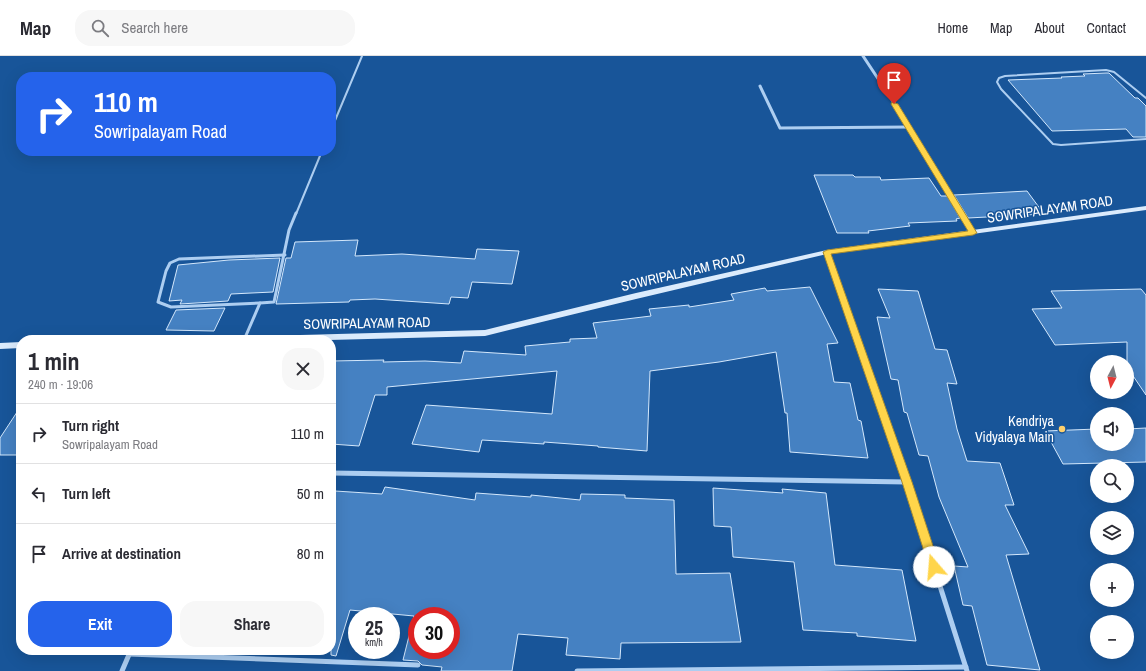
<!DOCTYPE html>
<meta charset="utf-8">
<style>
body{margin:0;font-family:"Archivo Narrow",sans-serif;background:#f7f7f7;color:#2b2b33;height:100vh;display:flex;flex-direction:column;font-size:15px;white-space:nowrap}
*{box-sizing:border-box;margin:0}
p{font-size:13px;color:#7c7c81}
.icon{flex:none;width:22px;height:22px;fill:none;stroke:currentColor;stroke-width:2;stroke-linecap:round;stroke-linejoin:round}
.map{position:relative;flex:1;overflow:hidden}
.side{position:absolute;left:16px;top:279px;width:320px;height:320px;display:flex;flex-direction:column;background:#fff;border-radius:16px;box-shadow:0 4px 16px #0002}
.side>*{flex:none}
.guide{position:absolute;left:16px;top:16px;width:320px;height:84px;border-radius:16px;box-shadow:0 4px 16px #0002;background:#2563eb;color:#fff;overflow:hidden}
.needle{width:26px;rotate:187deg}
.controls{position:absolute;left:1090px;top:299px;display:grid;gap:8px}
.controls a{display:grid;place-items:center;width:44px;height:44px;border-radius:50%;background:#fff;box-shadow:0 4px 16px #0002;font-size:20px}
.speed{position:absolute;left:348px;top:551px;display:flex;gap:8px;font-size:20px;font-weight:700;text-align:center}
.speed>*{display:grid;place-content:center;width:52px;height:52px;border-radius:50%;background:#fff;box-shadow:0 4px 16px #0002;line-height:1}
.speed small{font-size:10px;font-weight:400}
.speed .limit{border:6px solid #d22;background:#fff;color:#111}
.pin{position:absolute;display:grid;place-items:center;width:34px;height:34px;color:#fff;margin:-41px -17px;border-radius:50% 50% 50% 0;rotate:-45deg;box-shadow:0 0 4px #0007}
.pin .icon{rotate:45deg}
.me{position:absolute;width:44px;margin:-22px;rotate:342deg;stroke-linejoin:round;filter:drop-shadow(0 0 3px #0008)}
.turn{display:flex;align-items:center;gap:14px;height:84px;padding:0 12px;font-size:18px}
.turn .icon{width:52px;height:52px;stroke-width:2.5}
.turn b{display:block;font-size:28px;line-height:34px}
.round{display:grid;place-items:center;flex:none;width:42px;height:42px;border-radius:16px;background:#f7f7f7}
.overview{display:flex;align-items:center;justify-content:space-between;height:68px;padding:0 12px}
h1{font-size:24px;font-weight:700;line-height:30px}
.action{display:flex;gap:8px;margin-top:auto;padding:8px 12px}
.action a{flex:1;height:46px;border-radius:16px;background:#2563eb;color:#fff;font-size:16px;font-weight:700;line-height:46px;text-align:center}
.action a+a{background:#f7f7f7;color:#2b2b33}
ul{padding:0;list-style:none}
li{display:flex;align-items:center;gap:12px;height:60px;padding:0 12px;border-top:1px solid #e1e1e2}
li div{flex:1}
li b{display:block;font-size:15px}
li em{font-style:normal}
header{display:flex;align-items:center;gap:24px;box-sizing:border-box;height:56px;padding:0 20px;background:#fff;border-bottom:1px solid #e1e1e2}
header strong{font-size:19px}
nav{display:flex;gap:22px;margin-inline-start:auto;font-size:14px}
.search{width:280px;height:36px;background:#f7f7f7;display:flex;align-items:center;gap:10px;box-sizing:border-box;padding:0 14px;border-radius:16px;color:#7c7c81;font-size:15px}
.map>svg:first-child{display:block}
</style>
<header>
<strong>Map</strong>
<div class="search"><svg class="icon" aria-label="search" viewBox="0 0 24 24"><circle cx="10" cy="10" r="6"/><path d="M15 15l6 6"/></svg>Search here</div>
<nav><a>Home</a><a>Map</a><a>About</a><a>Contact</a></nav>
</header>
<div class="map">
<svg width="1146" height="615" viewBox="0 0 1146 615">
<rect width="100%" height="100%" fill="#185599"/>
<g fill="#4581c2" stroke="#d4e8fc" fill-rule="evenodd">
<path d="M1106,17H1109L1135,42H1138L1146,50V81H1133L1126,73L1052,75L1008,24L1062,22L1061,21L1085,20L1083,18Z"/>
<path d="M814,119H853L855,121H880L881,124L929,122L941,140H948L960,162L956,163L957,165L908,167L910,170L868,175L869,177H837Z"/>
<path d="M1027,135L1044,158L968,162L954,139Z"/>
<path d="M358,184L355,200L402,198L475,203L477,193L519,195L512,228L472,226L468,242L451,241L449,248L375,243L350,244L349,246L276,248L286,202H291L295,186Z"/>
<path d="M280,202L273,236L231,238L228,245L180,248L182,244L169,245L178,209L229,204Z"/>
<path d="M810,231L838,287L827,288L834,326L850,327L858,364L861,365L868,402L790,396L787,357H785L776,296L719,306L650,315L647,395L598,391V390L544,386V388L482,384L479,396L412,388L426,349L552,358L557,315L387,331V339H375L359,390L331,388V305L384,304L383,306L425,305L461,307L464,295L526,299L525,290L570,286V283L597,282L593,267L651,260L649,253L689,249V251L734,244L731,238L765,232L767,235Z"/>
<path d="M878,233L918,235L935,293L947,294L957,328L947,327L957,373L967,405L1000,407L1014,449H1005L1029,498L1006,499L1040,614L987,609L972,550L963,549L954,510L968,511L939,441L928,400L919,399L907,357L904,356L898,324L891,323L877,261L890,262Z"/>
<path d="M1141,233L1146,239V339L1127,311V286L1055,289L1032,253L1062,252L1051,235Z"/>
<path d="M225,252L214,275L166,274L176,254Z"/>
<path d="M21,350V399H0V382Z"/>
<path d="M1146,372V406L1063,408L1045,375L1097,373V388H1127V373Z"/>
<path d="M385,431L475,444L476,437L531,441V439L580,444L581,438L625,439V442L674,444L676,518L730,517L741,586L621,587L620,603L566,599L568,582L518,578L512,615H441L442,611L422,609L418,605L403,604L414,560L350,554L336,600L331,599V449L335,435L382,438ZM417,560H451V594H417Z"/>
<path d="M713,432L783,437L782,433L826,437L835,509L902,514L916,585L857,580V577L803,574L794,506L733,501L731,471L714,470Z"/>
</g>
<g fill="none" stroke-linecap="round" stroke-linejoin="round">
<g stroke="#adcef1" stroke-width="2">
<path d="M1146,42L1114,16L1106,14L1005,20L999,22L997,26L1001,33L1053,88L1061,89L1146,83"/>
<path d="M331,74L362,0"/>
<path d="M296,158L322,95"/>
</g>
<g stroke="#adcef1" stroke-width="3">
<path d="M260,247L171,251L158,246L166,215L170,207L179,203L285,199"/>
<path d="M244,284L260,247L274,246L289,174L296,157"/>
</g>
<g stroke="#adcef1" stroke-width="3">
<path d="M863,0L910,71L962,158"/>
<path d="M760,30L780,72L910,71"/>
</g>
<g stroke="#adcef1" stroke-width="3.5">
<path d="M961,157L973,177"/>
<path d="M827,196L884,359"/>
</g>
<g stroke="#adcef1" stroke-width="5">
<path d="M883,358L907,426L967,615"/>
<path d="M331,417L907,426"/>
<path d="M129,598L418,609"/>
<path d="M122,615L131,594"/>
<path d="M577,615L966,611"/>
</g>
<g fill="#dbebfc" fill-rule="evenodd">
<path d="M1146,150V154L827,198L636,243L485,280L329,284H221L225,281L485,274L636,237L827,194Z"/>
<path d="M21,286V292L0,293V287Z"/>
</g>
</g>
<path fill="#ffd54a" stroke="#a68a30" d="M892,46L898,48L977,177L973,179L831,198L912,426L940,511L938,515L934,516L930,515L929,511L902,426L823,196L827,194L968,175L891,48Z"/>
<circle fill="#ffd06d" stroke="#185599" stroke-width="1.5" cx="1062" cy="373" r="4"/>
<g text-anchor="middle" stroke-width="3" stroke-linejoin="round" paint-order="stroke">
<g font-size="14" fill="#fff" stroke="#185599">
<text transform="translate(1050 153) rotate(-8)" y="5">SOWRIPALAYAM ROAD</text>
<text transform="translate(683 216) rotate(-13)" y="5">SOWRIPALAYAM ROAD</text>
<text transform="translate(367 267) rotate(-1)" y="5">SOWRIPALAYAM ROAD</text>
</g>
<g font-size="14" fill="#fff" stroke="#185599" text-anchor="end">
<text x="1054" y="370">Kendriya<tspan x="1054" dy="16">Vidyalaya Main</tspan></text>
</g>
</g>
</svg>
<div class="controls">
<a><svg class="needle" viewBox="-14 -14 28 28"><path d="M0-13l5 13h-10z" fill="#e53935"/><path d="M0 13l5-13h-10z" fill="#7c7c81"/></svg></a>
<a><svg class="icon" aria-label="sound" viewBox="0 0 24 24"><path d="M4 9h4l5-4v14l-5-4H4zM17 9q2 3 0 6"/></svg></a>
<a><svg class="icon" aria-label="search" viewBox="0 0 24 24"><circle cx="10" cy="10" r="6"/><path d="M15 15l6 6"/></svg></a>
<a><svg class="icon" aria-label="layers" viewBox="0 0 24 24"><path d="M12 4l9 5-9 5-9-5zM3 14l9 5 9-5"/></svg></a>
<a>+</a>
<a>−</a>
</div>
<div class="speed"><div>25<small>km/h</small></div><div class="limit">30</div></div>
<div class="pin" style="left:894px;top:48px;background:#d93025"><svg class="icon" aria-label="arrive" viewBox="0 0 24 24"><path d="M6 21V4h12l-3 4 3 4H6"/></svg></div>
<svg class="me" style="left:934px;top:511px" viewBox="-20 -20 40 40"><circle r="19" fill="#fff"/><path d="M0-13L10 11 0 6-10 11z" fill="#ffd54a"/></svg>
<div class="guide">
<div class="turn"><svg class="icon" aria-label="right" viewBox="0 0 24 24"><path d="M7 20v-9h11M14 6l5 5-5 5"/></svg><div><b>110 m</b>Sowripalayam Road</div></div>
</div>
<section class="side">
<div class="overview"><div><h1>1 min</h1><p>240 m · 19:06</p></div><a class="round"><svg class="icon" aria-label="close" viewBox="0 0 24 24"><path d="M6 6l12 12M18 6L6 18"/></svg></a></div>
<ul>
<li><svg class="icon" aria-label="right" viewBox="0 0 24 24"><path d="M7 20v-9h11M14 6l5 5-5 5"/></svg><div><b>Turn right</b><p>Sowripalayam Road</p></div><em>110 m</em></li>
<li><svg class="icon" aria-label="left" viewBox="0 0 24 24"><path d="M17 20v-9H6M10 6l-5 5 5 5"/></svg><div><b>Turn left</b></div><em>50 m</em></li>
<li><svg class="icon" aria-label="arrive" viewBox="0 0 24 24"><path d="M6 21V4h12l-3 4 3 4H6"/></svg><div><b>Arrive at destination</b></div><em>80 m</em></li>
</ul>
<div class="action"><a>Exit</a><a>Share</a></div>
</section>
</div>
